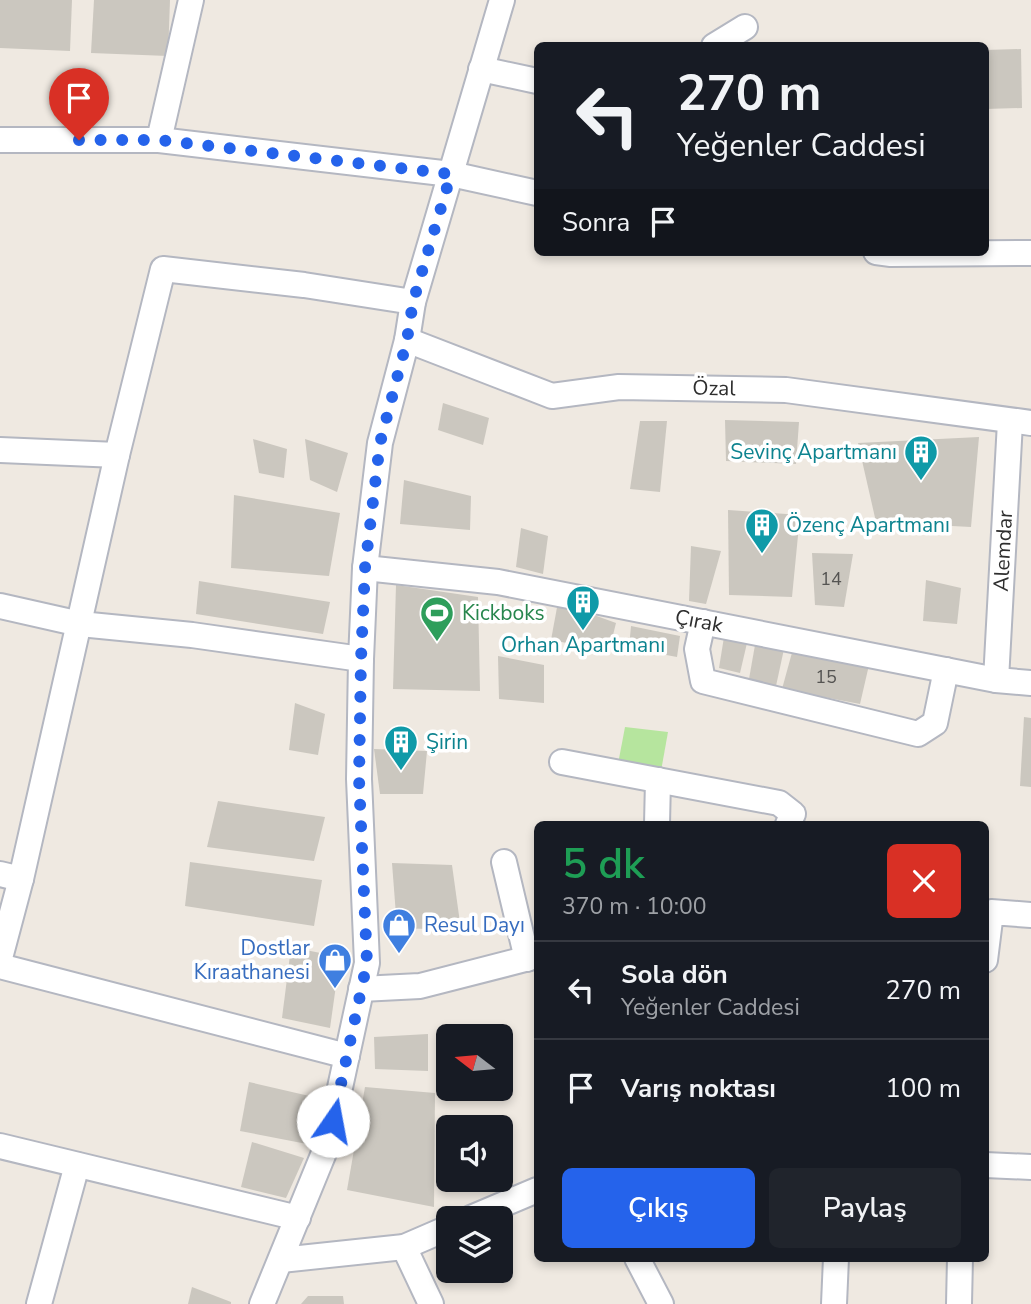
<!DOCTYPE html>
<html lang="tr">
<meta charset="utf-8">
<style>
body{margin:0;font-family:"Nunito Sans",sans-serif;background:#20242c;color:#f1f3f6;height:100vh;display:flex;flex-direction:column;font-size:26px;white-space:nowrap}
*{box-sizing:border-box;margin:0}
p{font-size:23px;color:#9ea1a6}
.icon{flex:none;width:38px;height:38px;fill:none;stroke:currentColor;stroke-width:2;stroke-linecap:round;stroke-linejoin:round}
.map{position:relative;flex:1;overflow:hidden}
.sheet{position:absolute;left:534px;top:821px;width:455px;height:441px;display:flex;flex-direction:column;background:#171b24;border-radius:10px;box-shadow:0 4px 10px #0003}
.sheet>*{flex:none}
.guide{position:absolute;left:534px;top:42px;width:455px;height:214px;border-radius:10px;box-shadow:0 4px 10px #0003;background:#171b24;color:#f1f3f6;overflow:hidden}
.needle{width:46px;rotate:286deg}
.controls{position:absolute;left:436px;top:1024px;display:grid;gap:14px}
.controls a{display:grid;place-items:center;width:77px;height:77px;border-radius:10px;background:#171b24;box-shadow:0 4px 10px #0003;font-size:35px}
.pin{position:absolute;display:grid;place-items:center;width:60px;height:60px;color:#fff;margin:-72px -30px;border-radius:50% 50% 50% 0;rotate:-45deg;box-shadow:0 0 7px #0007}
.pin .icon{rotate:45deg}
.me{position:absolute;width:77px;margin:-38px;rotate:12deg;stroke-linejoin:round;filter:drop-shadow(0 0 5px #0008)}
.turn{display:flex;align-items:center;gap:24px;height:147px;padding:0 28px;font-size:32px}
.turn .icon{width:91px;height:91px;stroke-width:2.5}
.turn b{display:block;font-size:49px;line-height:60px}
.then{display:flex;align-items:center;height:66px;padding:0 28px;background:#0003;gap:14px;font-size:26px}
.round{display:grid;place-items:center;flex:none;width:74px;height:74px;border-radius:10px;background:#20242c}
.overview{display:flex;align-items:center;justify-content:space-between;height:119px;padding:0 28px}
h1{font-size:42px;font-weight:600;line-height:52px;color:#1e9e55}
.button{display:flex;gap:14px;margin-top:auto;padding:14px 28px}
.button a{flex:1;height:80px;border-radius:10px;background:#2563eb;color:#fff;font-size:28px;font-weight:600;line-height:80px;text-align:center}
.button a+a{background:#20242c;color:#f1f3f6}
ul{padding:0;list-style:none}
li{display:flex;align-items:center;gap:21px;height:98px;padding:0 28px;border-top:2px solid #363941}
li div{flex:1}
li b{display:block;font-size:26px}
li em{font-style:normal}
.map>svg:first-child{display:block}
</style>
<div class="map">
<svg width="1031" height="1304" viewBox="0 0 1031 1304">
<rect width="100%" height="100%" fill="#efe9e1"/>
<path fill="#b6e59e" d="M625,727L668,732L661,771L618,764Z"/>
<g fill="#cbc7bf">
<path d="M0,0H72L70,51L0,48Z"/>
<path d="M94,0H170L168,56L91,53Z"/>
<path d="M1021,49L1022,108L985,109V50Z"/>
<path d="M443,403L489,418L483,445L438,430Z"/>
<path d="M725,420L799,422L796,464L726,461Z"/>
<path d="M640,421H667L660,492L630,489Z"/>
<path d="M979,437L971,527L876,522L858,443Z"/>
<path d="M253,439L287,449L284,478L259,473Z"/>
<path d="M305,439L348,453L337,492L310,480Z"/>
<path d="M404,480L471,496L470,530L400,524Z"/>
<path d="M234,495L340,513L329,576L231,568Z"/>
<path d="M728,510L800,515L792,597L729,595Z"/>
<path d="M521,528L548,536L543,574L516,567Z"/>
<path d="M691,546L721,551L706,604L689,601Z"/>
<path d="M812,553L853,554L844,607L815,605Z"/>
<path d="M926,580L961,588L957,624L923,621Z"/>
<path d="M199,581L330,602L323,634L196,614Z"/>
<path d="M396,585L478,597L480,691L393,689Z"/>
<path d="M558,602L616,623L609,651L551,640Z"/>
<path d="M631,626L680,636L677,657L629,648Z"/>
<path d="M724,637L747,643L740,673L719,668Z"/>
<path d="M755,645L784,649L776,686L749,679Z"/>
<path d="M793,649L869,665L860,704L782,689Z"/>
<path d="M498,656L544,665V703L499,699Z"/>
<path d="M295,703L325,714L318,755L289,750Z"/>
<path d="M1024,717L1031,718V787L1020,786Z"/>
<path d="M374,749L427,751L423,794H380Z"/>
<path d="M218,801L325,817L314,861L207,847Z"/>
<path d="M190,862L322,880L314,926L185,906Z"/>
<path d="M392,863L452,865L461,930L397,928Z"/>
<path d="M291,947L340,957L330,1028L282,1018Z"/>
<path d="M428,1034V1071L375,1069L374,1037Z"/>
<path d="M249,1082L318,1098L307,1144L240,1131Z"/>
<path d="M365,1087L435,1093L434,1207L347,1190Z"/>
<path d="M252,1142L304,1158L286,1198L241,1187Z"/>
<path d="M192,1287L231,1302V1304H188Z"/>
<path d="M308,1296H343L344,1304H301Z"/>
</g>
<g fill="none" stroke-linecap="round" stroke-linejoin="round">
<g stroke="#b4b7c1" stroke-width="28">
<g id="minor">
<path d="M714,46L745,27"/>
<path d="M481,69L537,81"/>
<path d="M0,140H159L451,174L537,193"/>
<path d="M159,140L191,0"/>
<path d="M876,252L891,254L1031,253"/>
<path d="M407,340L552,396L619,387L786,390L1031,423"/>
<path d="M0,450L117,455"/>
<path d="M365,568L498,582L996,680L1031,683"/>
<path d="M0,606L80,624L192,635L361,659"/>
<path d="M703,622L697,649L703,681L918,734L935,723L946,670"/>
<path d="M996,680L1010,422"/>
<path d="M562,762L779,803L793,814L788,824"/>
<path d="M657,824L658,780"/>
<path d="M504,862L527,959"/>
<path d="M0,874L21,879"/>
<path d="M0,958L21,879L117,455L163,269L304,285L413,302"/>
<path d="M985,960L991,912L1031,915"/>
<path d="M0,966L347,1056"/>
<path d="M361,989L420,986L537,956"/>
<path d="M0,1146L298,1218"/>
<path d="M985,1165L1031,1167"/>
<path d="M471,1218L537,1190"/>
<path d="M404,1247L431,1304"/>
<path d="M637,1258L661,1304"/>
<path d="M281,1260L404,1247L448,1228"/>
<path d="M39,1304L77,1165"/>
<path d="M262,1304L328,1143L367,963L359,779L361,659L365,568L380,443L407,340L413,302L502,0"/>
<path d="M834,1304L836,1258"/>
<path d="M959,1304L960,1258"/>
</g>
</g>
<use href="#minor" stroke="#fff" stroke-width="24"/>
</g>
<g fill="none" stroke-linecap="round" stroke-linejoin="round">
<path stroke="#2563eb" stroke-width="12" stroke-dasharray="0 21.6" d="M79,140H159L451,174L413,302L407,340L380,443L365,568L361,659L359,779L367,963L333,1121"/>
</g>
<defs>
<g id="building-pin" transform="scale(1.75)"><path d="M0 17L-7.5 6A9.5 9.5 0 1 1 7.5 6Z" fill="#0f9aa8" stroke="#fff"/><path d="M-4-6H4V6H1V3H-1V6H-4ZM-2.5-4.3h1.7v1.8h-1.7ZM.8-4.3h1.7v1.8H.8ZM-2.5-1h1.7V.8h-1.7ZM.8-1h1.7V.8H.8Z" fill="#fff"/></g>
<g id="stadium-pin" transform="scale(1.75)"><path d="M0 17L-7.5 6A9.5 9.5 0 1 1 7.5 6Z" fill="#2e9e5b" stroke="#fff"/><path d="M0-5a6.5 5 0 1 0 0 10a6.5 5 0 1 0 0-10ZM-3.5-1.8h7v3.6h-7Z" fill="#fff"/></g>
<g id="shop-pin" transform="scale(1.75)"><path d="M0 17L-7.5 6A9.5 9.5 0 1 1 7.5 6Z" fill="#3f7fe0" stroke="#fff"/><path d="M-5-2.5h2.3a2.7 3.5 0 0 1 5.4 0H5L5.5 6h-11ZM-1.5-2.5h3a1.5 2.3 0 0 0-3 0Z" fill="#fff"/></g>
</defs>
<g fill-rule="evenodd">
<use href="#building-pin" x="921" y="452"/>
<use href="#building-pin" x="762" y="525"/>
<use href="#building-pin" x="583" y="602"/>
<use href="#stadium-pin" x="437" y="613"/>
<use href="#building-pin" x="401" y="742"/>
<use href="#shop-pin" x="399" y="925"/>
<use href="#shop-pin" x="335" y="960"/>
</g>
<g text-anchor="middle" stroke-width="7" stroke-linejoin="round" paint-order="stroke">
<g font-size="18" fill="#555452">
<text x="831" y="585">14</text>
<text x="826" y="683">15</text>
</g>
<g font-size="21" fill="#2e2e2e" stroke="#fff">
<text transform="translate(714 388) rotate(1)" y="7">Özal</text>
<text transform="translate(1003 551) rotate(-87)" y="7">Alemdar</text>
<text transform="translate(699 621) rotate(11)" y="7">Çırak</text>
</g>
<g font-size="21" fill="#0d838f" stroke="#fff" text-anchor="start">
<text x="897" y="459" text-anchor="end">Sevinç Apartmanı</text>
<text x="786" y="532">Özenç Apartmanı</text>
<text x="583" y="652" text-anchor="middle">Orhan Apartmanı</text>
<text x="426" y="749">Şirin</text>
</g>
<g font-size="21" fill="#27864d" stroke="#fff" text-anchor="start">
<text x="462" y="620">Kickboks</text>
</g>
<g font-size="21" fill="#366cbe" stroke="#fff" text-anchor="start">
<text x="424" y="932">Resul Dayı</text>
<text x="310" y="955" text-anchor="end">Dostlar<tspan x="310" dy="24">Kıraathanesi</tspan></text>
</g>
</g>
</svg>
<div class="controls">
<a><svg class="needle" viewBox="-14 -14 28 28"><path d="M0-13l5 13h-10z" fill="#e53935"/><path d="M0 13l5-13h-10z" fill="#9ea1a6"/></svg></a>
<a><svg class="icon" aria-label="sound" viewBox="0 0 24 24"><path d="M4 9h4l5-4v14l-5-4H4zM17 9q2 3 0 6"/></svg></a>
<a><svg class="icon" aria-label="layers" viewBox="0 0 24 24"><path d="M12 4l9 5-9 5-9-5zM3 14l9 5 9-5"/></svg></a>
</div>
<div class="pin" style="left:79px;top:140px;background:#d93025"><svg class="icon" aria-label="arrive" viewBox="0 0 24 24"><path d="M6 21V4h12l-3 4 3 4H6"/></svg></div>
<svg class="me" style="left:333px;top:1121px" viewBox="-20 -20 40 40"><circle r="19" fill="#fff"/><path d="M0-13L10 11 0 6-10 11z" fill="#2563eb"/></svg>
<div class="guide">
<div class="turn"><svg class="icon" aria-label="left" viewBox="0 0 24 24"><path d="M17 20v-9H6M10 6l-5 5 5 5"/></svg><div><b>270 m</b>Yeğenler Caddesi</div></div>
<div class="then">Sonra<svg class="icon" aria-label="arrive" viewBox="0 0 24 24"><path d="M6 21V4h12l-3 4 3 4H6"/></svg></div>
</div>
<section class="sheet">
<div class="overview"><div><h1>5 dk</h1><p>370 m · 10:00</p></div><a class="round" style="background:#d93025;color:#fff"><svg class="icon" aria-label="close" viewBox="0 0 24 24"><path d="M6 6l12 12M18 6L6 18"/></svg></a></div>
<ul>
<li><svg class="icon" aria-label="left" viewBox="0 0 24 24"><path d="M17 20v-9H6M10 6l-5 5 5 5"/></svg><div><b>Sola dön</b><p>Yeğenler Caddesi</p></div><em>270 m</em></li>
<li><svg class="icon" aria-label="arrive" viewBox="0 0 24 24"><path d="M6 21V4h12l-3 4 3 4H6"/></svg><div><b>Varış noktası</b></div><em>100 m</em></li>
</ul>
<div class="button"><a>Çıkış</a><a>Paylaş</a></div>
</section>
</div>
